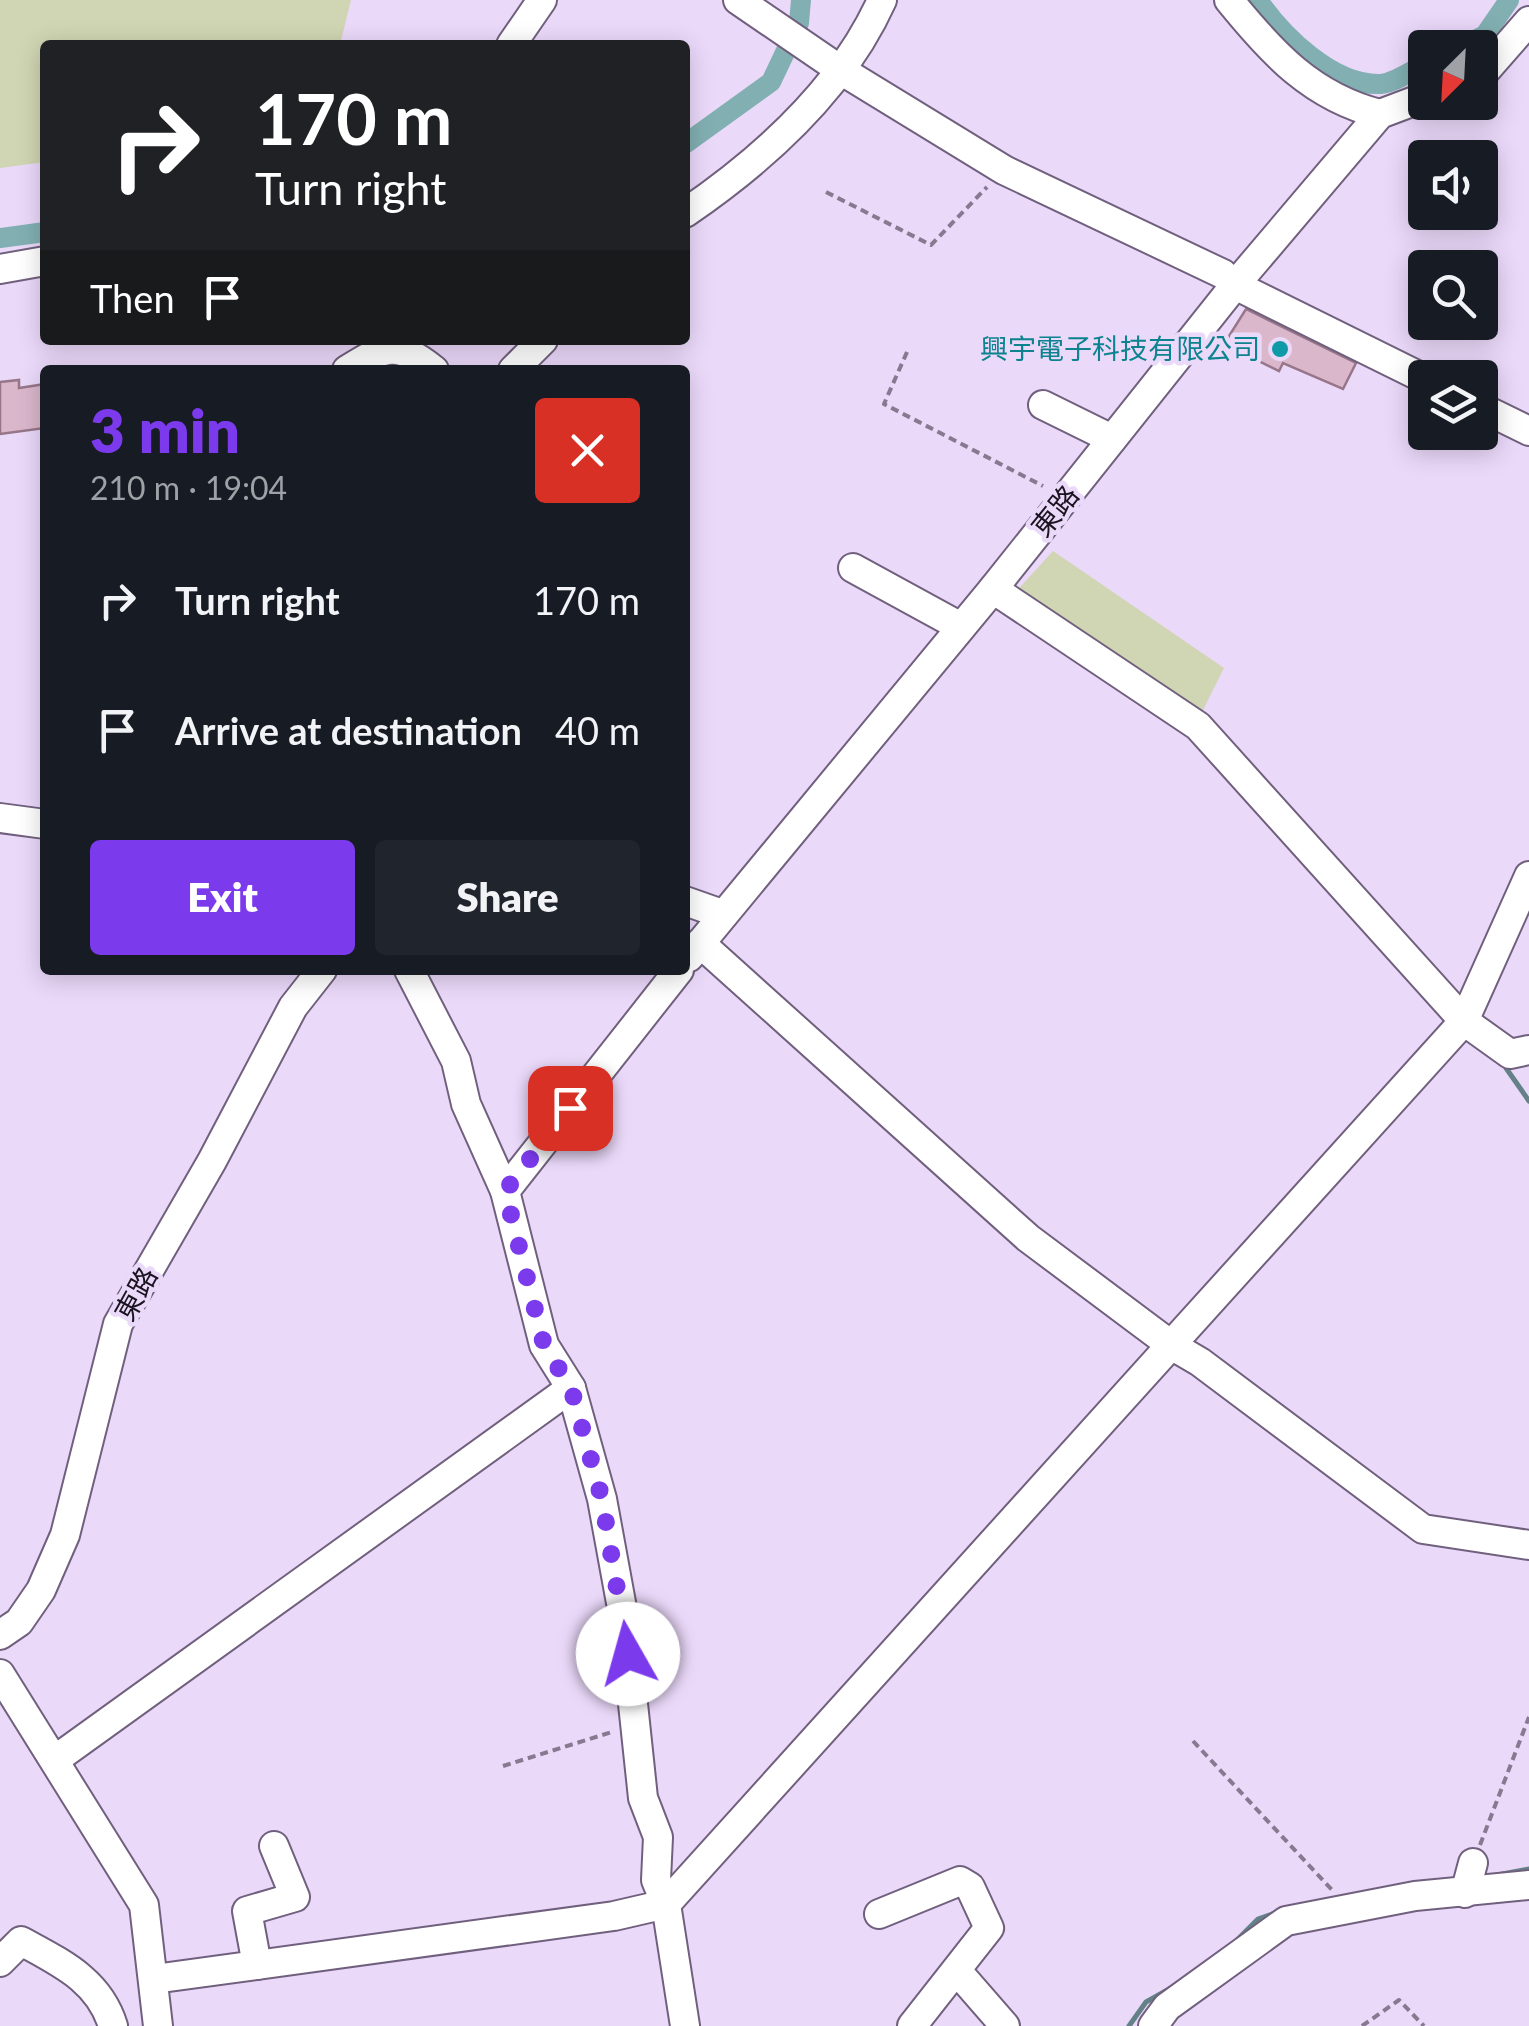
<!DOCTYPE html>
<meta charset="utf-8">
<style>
body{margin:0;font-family:Lato,"Noto Sans TC",sans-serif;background:#20242c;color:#f1f3f6;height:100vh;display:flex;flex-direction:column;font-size:38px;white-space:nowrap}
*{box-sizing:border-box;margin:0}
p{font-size:32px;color:#9ea1a6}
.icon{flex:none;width:55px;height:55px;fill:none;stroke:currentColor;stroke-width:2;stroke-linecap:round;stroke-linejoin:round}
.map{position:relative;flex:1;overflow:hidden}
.drawer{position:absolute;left:40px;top:365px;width:650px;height:610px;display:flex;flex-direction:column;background:#171b24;border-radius:10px;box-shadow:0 5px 25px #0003}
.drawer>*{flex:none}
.guide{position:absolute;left:40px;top:40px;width:650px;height:305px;border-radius:10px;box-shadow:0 5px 25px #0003;background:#202124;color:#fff;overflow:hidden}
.needle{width:65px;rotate:204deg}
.controls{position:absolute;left:1408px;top:30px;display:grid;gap:20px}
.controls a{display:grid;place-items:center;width:90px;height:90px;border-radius:10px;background:#171b24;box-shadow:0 5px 25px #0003;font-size:50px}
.pin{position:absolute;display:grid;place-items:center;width:85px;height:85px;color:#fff;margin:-42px;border-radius:20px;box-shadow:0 5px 15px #0006}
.me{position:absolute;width:110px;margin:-55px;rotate:353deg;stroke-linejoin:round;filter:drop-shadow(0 0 8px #0008)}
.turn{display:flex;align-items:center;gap:35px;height:210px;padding:0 50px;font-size:45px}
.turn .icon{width:130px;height:130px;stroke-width:2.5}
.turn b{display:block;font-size:70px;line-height:85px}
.then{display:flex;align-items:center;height:95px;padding:0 50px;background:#0003;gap:20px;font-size:38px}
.round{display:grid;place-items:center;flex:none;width:105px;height:105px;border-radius:10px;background:#20242c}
.head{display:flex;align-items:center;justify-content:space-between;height:170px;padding:0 50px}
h1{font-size:60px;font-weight:800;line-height:75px;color:#7c3aed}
.button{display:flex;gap:20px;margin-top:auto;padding:20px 50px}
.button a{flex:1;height:115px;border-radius:10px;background:#7c3aed;color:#fff;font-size:40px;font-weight:800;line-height:115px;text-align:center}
.button a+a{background:#20242c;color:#f1f3f6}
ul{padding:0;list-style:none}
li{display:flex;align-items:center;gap:30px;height:130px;padding:0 50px}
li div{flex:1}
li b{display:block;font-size:38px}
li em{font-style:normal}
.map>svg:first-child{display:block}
</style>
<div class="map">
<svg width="1529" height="2026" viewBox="0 0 1529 2026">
<rect width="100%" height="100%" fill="#ebd9fa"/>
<g fill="#d0d5b3">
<path d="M0,0H351L340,45H45V162L0,168Z"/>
<path d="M1053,551L1224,668L1197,722L1011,597Z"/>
</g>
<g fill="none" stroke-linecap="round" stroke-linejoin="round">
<g stroke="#638186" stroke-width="5">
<path d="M1506,1068L1529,1101"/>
<path d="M1497,1875L1529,1869"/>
<path d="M1236,1941L1258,1919L1275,1913"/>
<path d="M1129,2026L1146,2002L1171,1988"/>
</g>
<g stroke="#82b0b2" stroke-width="20">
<path d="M1258,0C1283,36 1333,86 1381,84C1394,83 1413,70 1425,64"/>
<path d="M1459,48L1485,35L1509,0"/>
<path d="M685,144L771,82L799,23L801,0"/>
<path d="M0,238L45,232"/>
</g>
</g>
<g fill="#dbb7cc" stroke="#97768a" stroke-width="2.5">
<path d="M1246,309L1356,363L1343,389L1283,363L1279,371L1224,344Z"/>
<path d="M19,380V388L45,384V428L0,434V382Z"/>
</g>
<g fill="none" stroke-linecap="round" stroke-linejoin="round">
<g stroke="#70607d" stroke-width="32">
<g id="minor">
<path d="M738,0L839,69L1004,170L1223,274L1235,285L1425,379"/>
<path d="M1229,0C1272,53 1312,97 1380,114"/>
<path d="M511,45L542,0"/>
<path d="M1480,77L1529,21"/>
<path d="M685,213C764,159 842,89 882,0"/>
<path d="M0,269L45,261"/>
<path d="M347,370C386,346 396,340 434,370"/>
<path d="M513,370L543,340"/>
<path d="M1043,405L1112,439"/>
<path d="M1480,407L1529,431"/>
<path d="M853,568L961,627"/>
<path d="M993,589L1198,726L1464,1021L1510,1054L1529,1050"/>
<path d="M0,818L45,824"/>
<path d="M685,901L722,914"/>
<path d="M700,943L1028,1238L1171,1345L1464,1021L1529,876"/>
<path d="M689,957L993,589L1235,285L1380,114L1425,97"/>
<path d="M409,970L456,1061L466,1104L505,1191"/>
<path d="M0,1635L19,1622L41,1590L65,1535L118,1324L212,1161L293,1007L322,970"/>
<path d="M0,1674L144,1905L158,2026"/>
<path d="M56,1759L571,1388"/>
<path d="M1465,1893L1473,1863"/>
<path d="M879,1914L960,1881L970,1887L989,1928L912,2026"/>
<path d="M0,1962L21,1941C61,1963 99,1980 113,2026"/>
<path d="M257,1965L247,1911L295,1897L274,1846"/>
<path d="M958,1972L1005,2026"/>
<path d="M154,1979L614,1916L666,1904L656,1880L658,1837L643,1798L624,1619L602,1499L571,1388L544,1345L505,1191L679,970"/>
<path d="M685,2026L666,1904L1171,1345L1200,1362L1423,1529L1529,1545"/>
<path d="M1153,2026L1167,2007L1286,1921L1415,1896L1529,1885"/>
</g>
</g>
<g stroke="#867990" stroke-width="4" stroke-dasharray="8 5" stroke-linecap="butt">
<path d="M826,192L931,245L987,187"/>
<path d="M907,352L884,404L1043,486"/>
<path d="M1193,1741L1333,1891"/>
<path d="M503,1766L612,1732"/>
<path d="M1480,1845L1529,1717"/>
<path d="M1362,2026L1399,2000L1424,2026"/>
</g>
<use href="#minor" stroke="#fff" stroke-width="28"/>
</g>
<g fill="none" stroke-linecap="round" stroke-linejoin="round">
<path stroke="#7c3aed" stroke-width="18" stroke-dasharray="0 32.4" d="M570,1108L505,1191L544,1345L571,1388L602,1499L628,1654"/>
</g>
<circle fill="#0f9aa8" stroke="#ebd9fa" stroke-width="4" cx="1280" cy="349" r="10"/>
<g text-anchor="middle" stroke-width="9" stroke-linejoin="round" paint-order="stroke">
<g font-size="28" fill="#0d838f" stroke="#ebd9fa" text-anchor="end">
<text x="1260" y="359">興宇電子科技有限公司</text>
</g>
<g font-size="28" fill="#1a141f" stroke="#ebd9fa">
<text transform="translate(1055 511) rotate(-51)" y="10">東路</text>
<text transform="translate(136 1294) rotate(-61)" y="10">東路</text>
</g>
</g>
</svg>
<div class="controls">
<a><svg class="needle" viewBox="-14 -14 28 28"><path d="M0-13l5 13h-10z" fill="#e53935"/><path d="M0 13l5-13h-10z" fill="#9ea1a6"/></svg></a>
<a><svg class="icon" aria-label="sound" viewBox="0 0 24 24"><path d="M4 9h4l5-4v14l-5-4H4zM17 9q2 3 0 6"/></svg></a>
<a><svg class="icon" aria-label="search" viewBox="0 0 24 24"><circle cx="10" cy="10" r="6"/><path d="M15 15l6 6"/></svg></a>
<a><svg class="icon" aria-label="layers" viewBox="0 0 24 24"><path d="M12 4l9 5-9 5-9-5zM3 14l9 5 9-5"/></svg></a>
</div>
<div class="pin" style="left:570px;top:1108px;background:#d93025"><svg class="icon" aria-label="arrive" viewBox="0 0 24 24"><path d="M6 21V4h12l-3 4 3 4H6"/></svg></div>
<svg class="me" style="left:628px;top:1654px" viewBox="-20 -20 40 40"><circle r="19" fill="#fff"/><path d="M0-13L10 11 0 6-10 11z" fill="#7c3aed"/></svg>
<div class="guide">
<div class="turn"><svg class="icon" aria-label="right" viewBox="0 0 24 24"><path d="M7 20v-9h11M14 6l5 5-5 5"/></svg><div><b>170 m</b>Turn right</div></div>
<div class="then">Then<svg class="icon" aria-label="arrive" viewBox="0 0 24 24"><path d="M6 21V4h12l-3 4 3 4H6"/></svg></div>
</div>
<section class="drawer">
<div class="head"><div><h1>3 min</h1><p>210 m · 19:04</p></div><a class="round" style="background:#d93025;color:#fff"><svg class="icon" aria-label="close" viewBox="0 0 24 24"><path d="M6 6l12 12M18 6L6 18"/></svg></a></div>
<ul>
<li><svg class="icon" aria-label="right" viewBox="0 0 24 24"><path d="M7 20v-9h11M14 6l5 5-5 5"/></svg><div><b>Turn right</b></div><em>170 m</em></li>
<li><svg class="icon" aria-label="arrive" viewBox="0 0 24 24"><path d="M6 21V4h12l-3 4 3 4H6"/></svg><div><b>Arrive at destination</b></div><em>40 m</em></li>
</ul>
<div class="button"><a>Exit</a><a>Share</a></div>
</section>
</div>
